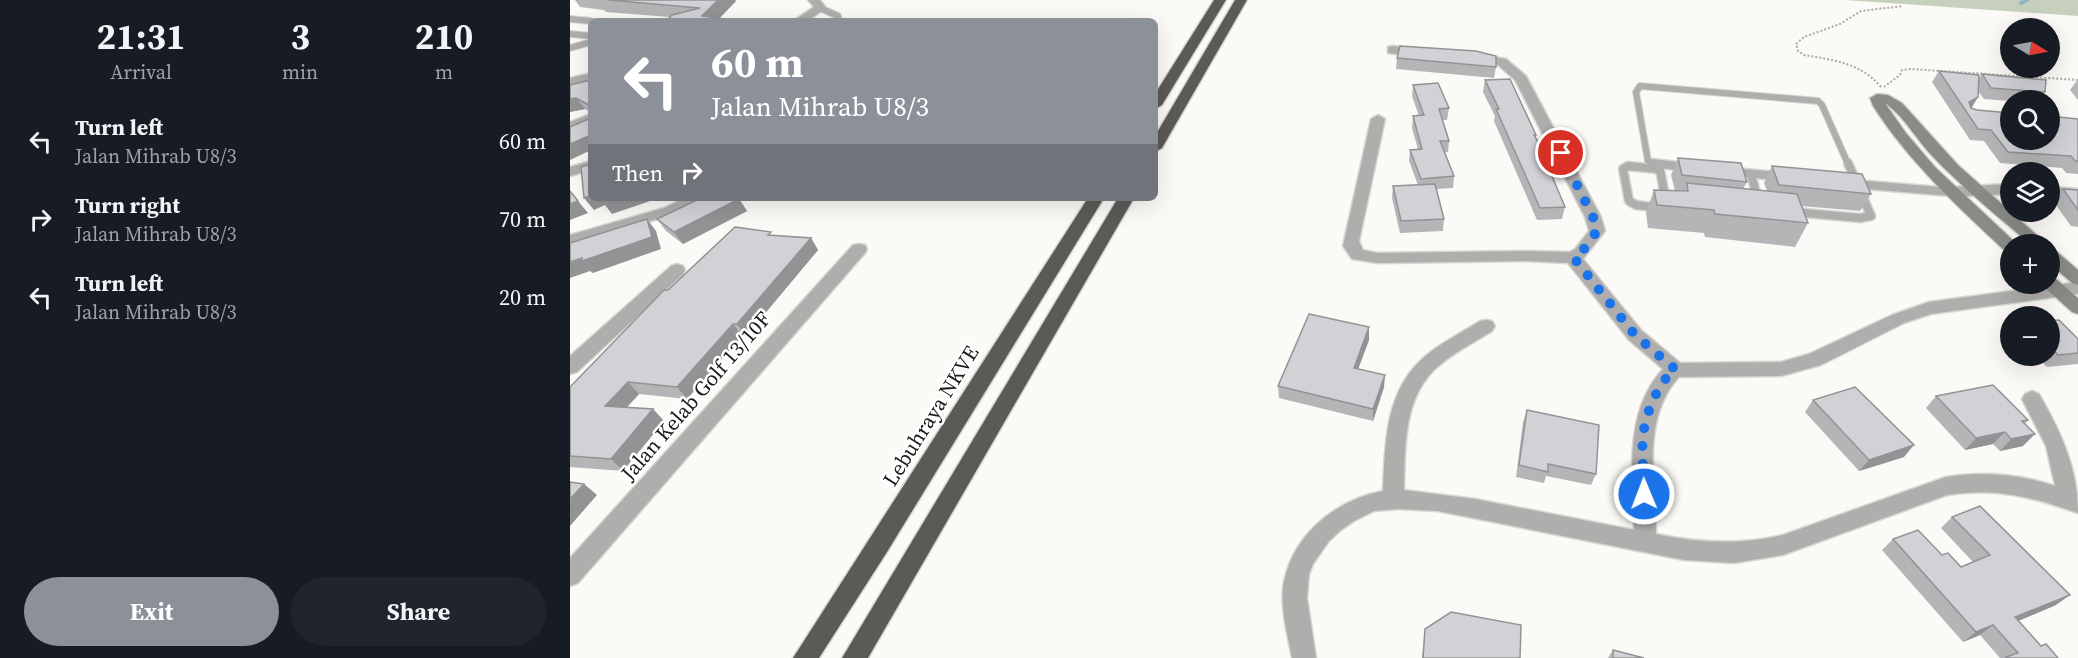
<!DOCTYPE html>
<meta charset="utf-8">
<style>
body{margin:0;font-family:"Source Serif 4",serif;background:#20242c;color:#f1f3f6;height:100vh;display:flex;flex-direction:column;font-size:22px;white-space:nowrap}
*{box-sizing:border-box;margin:0}
p{font-size:20px;color:#9ea1a6}
.icon{flex:none;width:33px;height:33px;fill:none;stroke:currentColor;stroke-width:2;stroke-linecap:round;stroke-linejoin:round}
.map{position:relative;flex:1;overflow:hidden}
.drawer{display:flex;flex-direction:column;background:#171b24;width:570px}
.drawer>*{flex:none}
.hud{position:absolute;left:18px;top:18px;width:570px;height:183px;border-radius:9px;box-shadow:0 6px 24px #0002;background:#8c9099;color:#fff;overflow:hidden}
.needle{width:39px;rotate:100deg}
.controls{position:absolute;left:1430px;top:18px;display:grid;gap:12px}
.controls a{display:grid;place-items:center;width:60px;height:60px;border-radius:50%;background:#171b24;box-shadow:0 6px 24px #0002;font-size:30px}
.pin{position:absolute;display:grid;place-items:center;width:51px;height:51px;color:#fff;margin:-26px;border:3px solid #fff;border-radius:50%;box-shadow:0 2px 6px #0007}
.me{position:absolute;width:66px;margin:-33px;rotate:359deg;stroke-linejoin:round;filter:drop-shadow(0 0 4px #0008)}
.turn{display:flex;align-items:center;gap:21px;height:126px;padding:0 24px;font-size:27px}
.turn .icon{width:78px;height:78px;stroke-width:2.5}
.turn b{display:block;font-size:42px;line-height:51px}
.then{display:flex;align-items:center;height:57px;padding:0 24px;background:#0003;gap:12px;font-size:22px}
.eta{display:flex;justify-content:space-evenly;align-items:center;height:102px;text-align:center}
.eta b{font-size:36px;font-weight:700;line-height:42px}
.button{display:flex;gap:12px;margin-top:auto;padding:12px 24px}
.button a{flex:1;height:69px;border-radius:36px;background:#8c9099;color:#fff;font-size:24px;font-weight:700;line-height:69px;text-align:center}
.button a+a{background:#20242c;color:#f1f3f6}
ul{padding:0;list-style:none}
li{display:flex;align-items:center;gap:18px;height:78px;padding:0 24px}
li div{flex:1}
li b{display:block;font-size:22px}
li em{font-style:normal}
main{display:flex;flex:1;min-height:0}
.map>svg:first-child{display:block}
</style>
<main>
<section class="drawer">
<div class="eta">
<div><b>21:31</b><p>Arrival</p></div>
<div><b>3</b><p>min</p></div>
<div><b>210</b><p>m</p></div>
</div>
<ul>
<li><svg class="icon" aria-label="left" viewBox="0 0 24 24"><path d="M17 20v-9H6M10 6l-5 5 5 5"/></svg><div><b>Turn left</b><p>Jalan Mihrab U8/3</p></div><em>60 m</em></li>
<li><svg class="icon" aria-label="right" viewBox="0 0 24 24"><path d="M7 20v-9h11M14 6l5 5-5 5"/></svg><div><b>Turn right</b><p>Jalan Mihrab U8/3</p></div><em>70 m</em></li>
<li><svg class="icon" aria-label="left" viewBox="0 0 24 24"><path d="M17 20v-9H6M10 6l-5 5 5 5"/></svg><div><b>Turn left</b><p>Jalan Mihrab U8/3</p></div><em>20 m</em></li>
</ul>
<div class="button"><a>Exit</a><a>Share</a></div>
</section>
<div class="map">
<svg width="1508" height="658" viewBox="0 0 1508 658">
<rect width="100%" height="100%" fill="#fbfaf6"/>
<path fill="#c6d0bd" d="M1275,0H1508V16Z"/>
<g fill="none" stroke-linecap="round" stroke-linejoin="round">
<path stroke="#91b4bf" stroke-width="4" d="M1451,3L1457,0"/>
<g stroke="#d7d6d3" stroke-width="8">
<g id="lane-far1">
<path d="M250,8L268,16L269,21"/>
<path d="M0,19L21,21"/>
<path d="M0,34L21,36"/>
<path d="M0,48L21,42"/>
<path d="M1088,164L1078,161L1066,92L1070,86L1248,101L1252,105L1278,164"/>
</g>
</g>
<g stroke="#d7d6d3" stroke-width="11">
<g id="lane">
<path d="M1082,163L1116,167"/>
<path d="M1089,165L1095,196L1100,199"/>
<path d="M1087,169L1058,166L1053,169L1059,201L1066,205L1090,208"/>
<path d="M1162,172L1208,176"/>
<path d="M1181,174L1188,200"/>
<path d="M1285,184L1381,192"/>
<path d="M1224,212L1290,218L1301,216L1278,163"/>
</g>
</g>
<g stroke="#d7d6d3" stroke-width="3">
<g id="street">
<path d="M238,0H250L256,8L237,21H223L244,7Z"/>
<path d="M822,46L851,49L857,53L851,57L818,53V47Z"/>
<path d="M902,53L936,59L956,76L1031,217L1035,231L1013,259L1071,330L1110,363L1211,362L1239,354L1322,315L1359,302L1508,282V294L1361,314L1334,323L1251,365L1211,376L1109,377C1071,418 1085,483 1086,534C1129,543 1170,545 1213,535L1376,477C1413,471 1449,474 1485,486L1476,446L1452,399L1455,394L1462,391L1469,394C1491,432 1508,469 1508,513C1461,497 1427,487 1377,495L1213,555L1164,563L1114,560L868,511L828,509L804,511L784,521L771,530L759,541L743,564L739,574L737,598L746,658H722C718,636 711,612 713,589C719,538 764,500 813,491C815,445 815,394 851,360C868,344 890,334 910,321L916,320L922,321L925,326L922,331C903,343 881,354 864,370C833,401 835,449 834,490L905,499L1064,530C1063,477 1053,412 1093,369L1059,340L998,263L956,261L807,263L782,259L773,246L801,119L808,115L815,119L789,241L793,250L807,253L956,251L1000,252L1005,249L1019,231L1015,217L945,80L928,65L898,60L896,57Z"/>
<path d="M21,73V81L0,86V78Z"/>
<path d="M21,114V123L0,131V122Z"/>
<path d="M21,161V170L0,176V167Z"/>
<path d="M1440,184V194L1381,197L1373,192L1381,187Z"/>
<path d="M1479,187L1508,189V199L1479,197Z"/>
<path d="M115,198H136L133,201L104,214L0,245V235L94,208Z"/>
<path d="M289,244L295,245L297,249L295,253L8,583L0,586V558L283,245Z"/>
<path d="M107,264L113,266L115,270L113,274L7,372L0,374V356L101,266Z"/>
</g>
</g>
<g stroke="#d7d6d3" stroke-width="3">
<g id="secondary">
<path d="M1307,94L1318,95L1332,103L1388,165L1477,244H1460C1427,216 1394,189 1364,158C1347,141 1335,117 1315,103L1336,133L1365,167L1447,244H1440V251L1434,250C1386,205 1339,162 1303,106L1300,98Z"/>
<path d="M1479,249L1485,250L1508,270V285L1502,283L1479,263Z"/>
<path d="M1479,276L1485,278L1508,298V314L1502,312L1473,286L1471,284H1479Z"/>
</g>
</g>
<g stroke="#d7d6d3" stroke-width="3">
<g id="highway">
<path d="M644,0H656L592,105L585,109V94Z"/>
<path d="M665,0H677L592,148L585,152V136Z"/>
<path d="M518,198H534L317,552L249,658H223Z"/>
<path d="M548,198H564L298,658H272Z"/>
</g>
</g>
<g stroke="#aaa9a6" stroke-width="2" stroke-dasharray="2 2" stroke-linecap="butt">
<path d="M1311,87C1291,63 1263,60 1234,55L1228,51L1226,44L1234,37L1270,24L1291,11L1333,6"/>
<path d="M1314,87L1330,75L1332,70L1340,69L1508,80"/>
</g>
<use href="#lane-far1" stroke="#afaeac" stroke-width="6"/>
<use href="#lane" stroke="#afaeac" stroke-width="8"/>
<use href="#street" fill="#afaeac" fill-rule="evenodd"/>
<use href="#secondary" fill="#8a8a87" fill-rule="evenodd"/>
<use href="#highway" fill="#5b5a56" fill-rule="evenodd"/>
</g>
<g fill="#b5b4b7">
<path d="M5,0H165L166,1L149,18L99,17L36,12L34,10L10,7Z"/>
<path d="M827,58L926,67L924,78L826,69Z"/>
<path d="M1369,71L1409,78L1412,74L1475,92L1469,100L1440,101L1414,99L1408,91L1401,108L1407,110L1508,119V174L1496,173L1492,168L1430,163L1414,141L1400,140L1362,82Z"/>
<path d="M1508,79V100L1500,90Z"/>
<path d="M21,80V113L15,109L0,112V85Z"/>
<path d="M915,80L966,135V137L983,169L982,176L995,207L992,219L967,220L924,121L925,116L913,92Z"/>
<path d="M843,85L879,108L877,120H873L879,141L878,152H875L884,176L883,188L866,189L874,219L873,231L830,233L822,198L823,186L848,185L839,161L840,150L848,149L842,128L843,116H849L842,96Z"/>
<path d="M1108,158L1177,182L1173,189L1197,191L1194,183L1202,166L1301,194L1290,211L1231,206L1238,223L1225,247L1135,237L1134,233L1078,228L1076,213L1084,190L1105,191L1101,175Z"/>
<path d="M1493,189L1508,190V227L1501,226L1483,201Z"/>
<path d="M169,199L177,211L113,244L96,231L87,219Z"/>
<path d="M203,235L241,238L248,250L176,336H172L117,399L69,394L57,407L83,409L94,421L53,471L0,467V387L98,290Z"/>
<path d="M1479,321L1508,339V364L1477,367L1466,356H1479Z"/>
<path d="M799,327V340L788,369L814,387L803,421L709,398L708,386Z"/>
<path d="M1366,396L1458,420L1455,424L1453,446L1430,451L1423,444L1395,450L1356,408Z"/>
<path d="M1243,400L1334,457L1289,471L1235,412Z"/>
<path d="M957,410L1026,474L1021,485L976,476L974,483L946,477L953,422Z"/>
<path d="M1382,517L1486,605L1448,621L1471,646L1488,658H1430L1410,635L1393,642L1312,550L1323,539L1372,555L1391,567L1403,562L1371,528Z"/>
<path d="M855,629L950,658H852Z"/>
<path d="M1043,650L1074,658H1038Z"/>
</g>
<g fill="#939295">
<path d="M148,0H165L166,1L147,21L132,16Z"/>
<path d="M1408,97L1401,109L1399,102Z"/>
<path d="M6,98L15,109L0,112V99Z"/>
<path d="M21,135V150L0,160V144Z"/>
<path d="M21,195V198H89L42,214L35,205L24,210L14,198Z"/>
<path d="M169,199L177,211L113,244L104,232Z"/>
<path d="M8,201L18,213L0,220V204Z"/>
<path d="M77,219L86,231L91,249L23,273L20,271L0,278V262Z"/>
<path d="M241,238L248,250L176,336L167,324Z"/>
<path d="M163,324L172,336L117,399L107,387Z"/>
<path d="M799,327V340L784,380V368Z"/>
<path d="M815,375L814,387L803,421V409Z"/>
<path d="M58,382L69,394L47,418L35,406Z"/>
<path d="M83,409L94,421L53,471L41,459Z"/>
<path d="M1435,432L1423,444L1395,450L1406,438Z"/>
<path d="M1465,434L1453,446L1430,451L1441,439Z"/>
<path d="M1344,445L1334,457L1289,471L1299,460Z"/>
<path d="M14,484L27,495L0,526V499Z"/>
<path d="M1500,595L1486,605L1432,628L1445,617Z"/>
<path d="M1423,625L1410,635L1393,642L1406,632Z"/>
</g>
<g fill="#d2d1d5" stroke="#939295" stroke-width="1.5">
<path d="M38,0H148L132,16L169,21H96L102,15L130,8Z"/>
<path d="M830,46L906,51L926,56V67L827,58Z"/>
<path d="M1369,71L1409,75L1408,97L1399,102L1401,108L1407,110L1440,113V140H1479V116L1508,119V161H1505L1501,156L1438,152L1421,130L1408,129Z"/>
<path d="M1412,74L1476,80L1475,92L1421,88Z"/>
<path d="M940,79L966,135H964L983,169H979L995,207L970,208L926,109H929L915,80Z"/>
<path d="M21,80V106L6,98L0,99V85Z"/>
<path d="M868,83L879,108L869,109L879,141H870L884,176L851,179L840,150L852,149L843,116L854,115L843,85Z"/>
<path d="M21,118V135L0,144V127Z"/>
<path d="M1108,158L1171,163L1177,182L1112,175Z"/>
<path d="M21,164V195L14,198L11,167Z"/>
<path d="M1202,166L1292,174L1301,194L1209,185Z"/>
<path d="M1117,183L1227,194L1238,223L1145,214L1144,210L1087,205L1084,190L1118,191Z"/>
<path d="M865,184L874,219L831,221L823,186Z"/>
<path d="M1493,189L1508,190V210Z"/>
<path d="M0,191L8,201L0,204Z"/>
<path d="M31,198H44L32,202Z"/>
<path d="M131,198H167L169,199L104,232L87,219Z"/>
<path d="M77,219L82,237L12,261V258L0,262V243Z"/>
<path d="M165,227L201,232L198,235L241,238L167,324H163L107,387L58,382L35,406L83,409L41,459L0,456V387L94,290H98Z"/>
<path d="M739,314L799,327L784,368L815,375L803,409L708,386Z"/>
<path d="M1489,320L1508,339V353L1488,355L1479,345V321Z"/>
<path d="M1423,385L1458,420L1452,421L1465,434L1441,439L1435,432L1406,438L1366,396Z"/>
<path d="M1285,387L1344,445L1299,460L1243,400Z"/>
<path d="M957,410L1029,425L1026,474L978,464V472L949,465Z"/>
<path d="M0,482L14,484L0,499Z"/>
<path d="M1410,506L1500,595L1445,617L1471,646L1476,644L1488,658H1436V657L1448,653L1423,625L1406,632L1323,539L1348,530L1372,555L1378,553L1391,567L1420,555L1382,517Z"/>
<path d="M881,612L951,625L950,658H853L855,629Z"/>
<path d="M1043,650L1074,658H1043Z"/>
</g>
<g fill="none" stroke-linecap="round" stroke-linejoin="round">
<path stroke="#1a73e8" stroke-width="10" stroke-dasharray="0 18" d="M991,153L1023,217L1027,231L1011,253L1004,258L1065,335L1106,370C1089,378 1074,418 1073,437C1071,455 1074,475 1074,494"/>
</g>
<g text-anchor="middle" stroke-width="5" stroke-linejoin="round" paint-order="stroke">
<g font-size="21" fill="#1c1c1a" stroke="#fff">
<text transform="translate(126 396) rotate(-49)" y="7">Jalan Kelab Golf 13/10F</text>
<text transform="translate(361 416) rotate(-58)" y="7">Lebuhraya NKVE</text>
</g>
</g>
</svg>
<div class="controls">
<a><svg class="needle" viewBox="-14 -14 28 28"><path d="M0-13l5 13h-10z" fill="#e53935"/><path d="M0 13l5-13h-10z" fill="#9ea1a6"/></svg></a>
<a><svg class="icon" aria-label="search" viewBox="0 0 24 24"><circle cx="10" cy="10" r="6"/><path d="M15 15l6 6"/></svg></a>
<a><svg class="icon" aria-label="layers" viewBox="0 0 24 24"><path d="M12 4l9 5-9 5-9-5zM3 14l9 5 9-5"/></svg></a>
<a>+</a>
<a>−</a>
</div>
<div class="pin" style="left:991px;top:153px;background:#d93025"><svg class="icon" aria-label="arrive" viewBox="0 0 24 24"><path d="M6 21V4h12l-3 4 3 4H6"/></svg></div>
<svg class="me" style="left:1074px;top:494px" viewBox="-20 -20 40 40"><circle r="17" fill="#1a73e8" stroke="#fff" stroke-width="3"/><path d="M0-11L8 9 0 5-8 9z" fill="#fff"/></svg>
<div class="hud">
<div class="turn"><svg class="icon" aria-label="left" viewBox="0 0 24 24"><path d="M17 20v-9H6M10 6l-5 5 5 5"/></svg><div><b>60 m</b>Jalan Mihrab U8/3</div></div>
<div class="then">Then<svg class="icon" aria-label="right" viewBox="0 0 24 24"><path d="M7 20v-9h11M14 6l5 5-5 5"/></svg></div>
</div>
</div>
</main>
